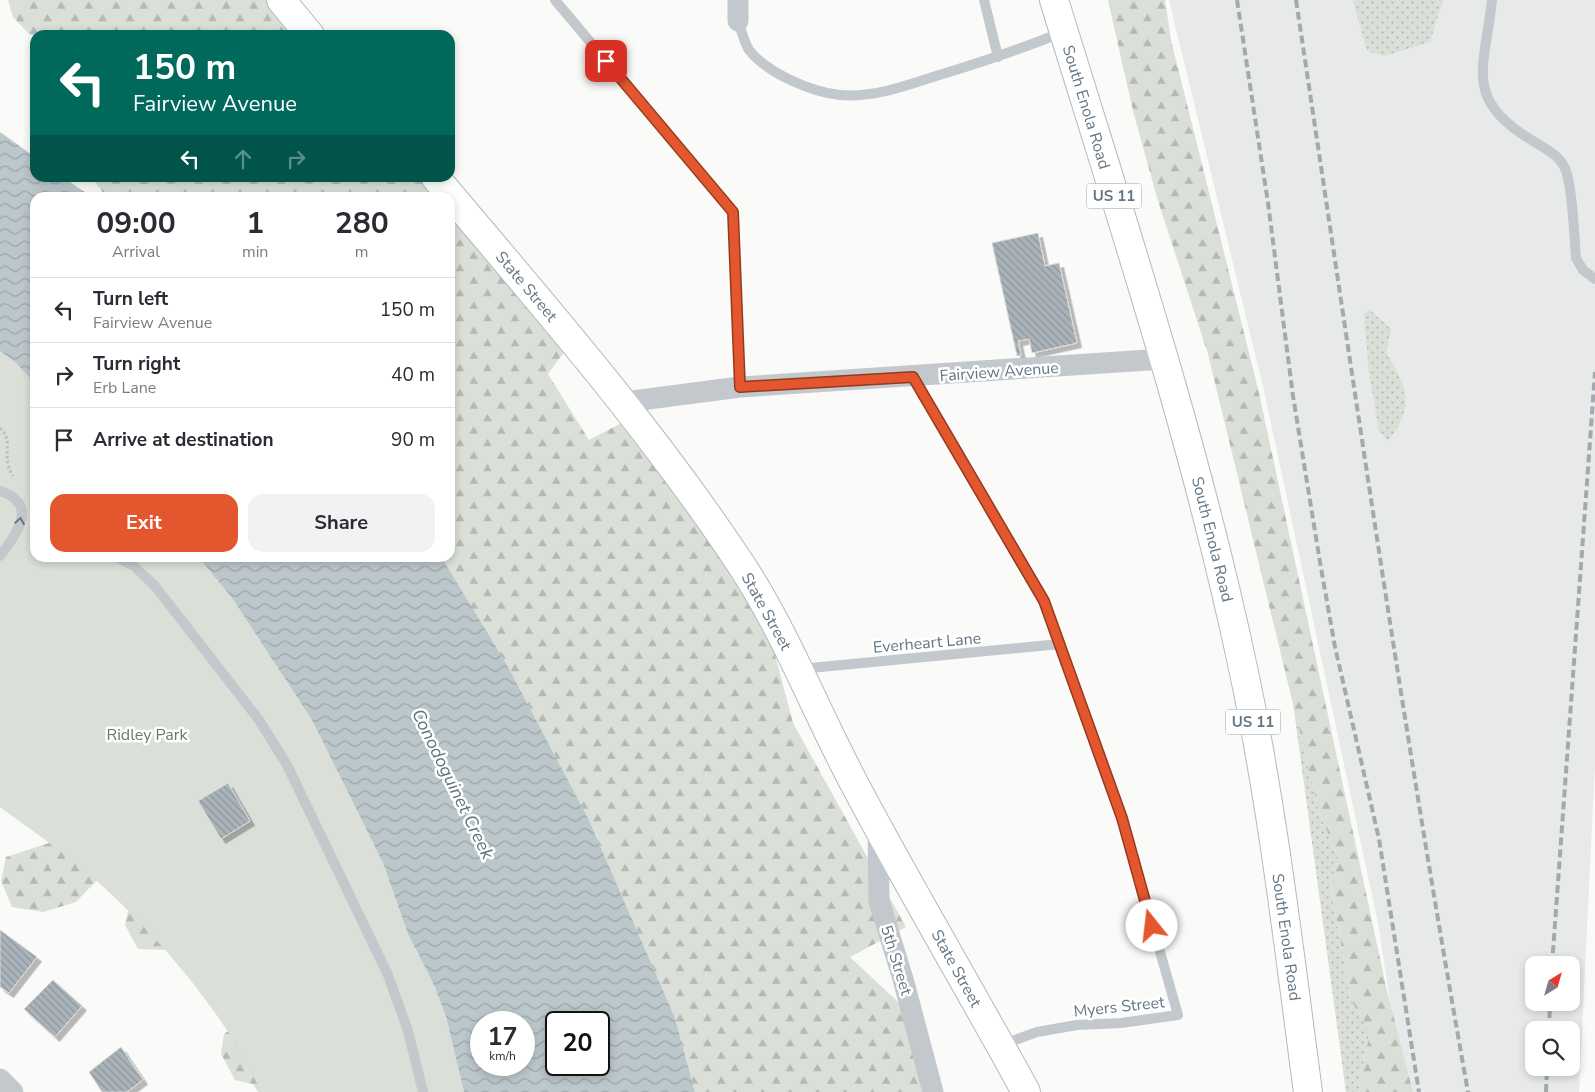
<!DOCTYPE html>
<style>
body{margin:0;font-family:"Nunito Sans",sans-serif;background:#f2f2f3;color:#2b2b33;height:100vh;display:flex;flex-direction:column;font-size:19px;white-space:nowrap}
*{box-sizing:border-box;margin:0}
p{font-size:16px;color:#7c7c81}
.icon{flex:none;width:28px;height:28px;fill:none;stroke:currentColor;stroke-width:2;stroke-linecap:round;stroke-linejoin:round}
.map{position:relative;flex:1;overflow:hidden}
.panel{position:absolute;left:30px;top:192px;width:425px;height:370px;display:flex;flex-direction:column;background:#fff;border-radius:15px;box-shadow:0 2px 8px #0003}
.panel>*{flex:none}
.top-card{position:absolute;left:30px;top:30px;width:425px;height:152px;border-radius:15px;box-shadow:0 2px 8px #0003;background:#00695c;color:#fff;overflow:hidden}
.needle{width:32px;rotate:37deg}
.buttons{position:absolute;left:1525px;top:956px;display:grid;gap:10px}
.buttons a{display:grid;place-items:center;width:55px;height:55px;border-radius:10px;background:#fff;box-shadow:0 2px 8px #0003;font-size:25px}
.speed{position:absolute;left:470px;top:1011px;display:flex;gap:10px;font-size:25px;font-weight:700;text-align:center}
.speed>*{display:grid;place-content:center;width:65px;height:65px;border-radius:50%;background:#fff;box-shadow:0 2px 8px #0003;line-height:1}
.speed small{font-size:12px;font-weight:400}
.speed .limit{border:2px solid #111;border-radius:8px;background:#fff;color:#111}
.pin{position:absolute;display:grid;place-items:center;width:42px;height:42px;color:#fff;margin:-21px;border-radius:10px;box-shadow:0 2px 8px #0006}
.me{position:absolute;width:55px;margin:-28px;rotate:344deg;stroke-linejoin:round;filter:drop-shadow(0 0 4px #0008)}
.turn{display:flex;align-items:center;gap:18px;height:105px;padding:0 20px;font-size:22px}
.turn .icon{width:65px;height:65px;stroke-width:2.5}
.turn b{display:block;font-size:35px;line-height:42px}
.lanes{display:flex;align-items:center;height:48px;padding:0 20px;background:#0003;justify-content:center;gap:25px;direction:ltr}
.lanes .off{opacity:.35}
.eta{display:flex;justify-content:space-evenly;align-items:center;height:85px;text-align:center}
.eta b{font-size:30px;font-weight:700;line-height:35px}
.cta{display:flex;gap:10px;margin-top:auto;padding:10px 20px}
.cta a{flex:1;height:58px;border-radius:15px;background:#e4572e;color:#fff;font-size:20px;font-weight:700;line-height:58px;text-align:center}
.cta a+a{background:#f2f2f3;color:#2b2b33}
ul{padding:0;list-style:none}
li{display:flex;align-items:center;gap:15px;height:65px;padding:0 20px;border-top:1px solid #e1e1e2}
li div{flex:1}
li b{display:block;font-size:19px}
li em{font-style:normal}
.map>svg:first-child{display:block}
</style>
<div class="map">
<svg width="1595" height="1092" viewBox="0 0 1595 1092">
<defs>
<pattern id="grass-dots" width="8" height="8" patternUnits="userSpaceOnUse" patternTransform="scale(1.25)"><rect width="8" height="8" fill="#dadfd7"/><path d="M2 2h.1M6 6h.1" fill="none" stroke="#b4b9b4" stroke-width="1.8" stroke-linecap="round"/></pattern>
<pattern id="forest-firs" width="22" height="20" patternUnits="userSpaceOnUse" patternTransform="scale(1.25)"><rect width="22" height="20" fill="#dadfd7"/><path d="M5 1l3.5 6h-7zM16 11l3.5 6h-7z" fill="#b4b9b4"/></pattern>
<pattern id="water-waves" width="16" height="10" patternUnits="userSpaceOnUse" patternTransform="scale(1.25)"><rect width="16" height="10" fill="#bbc7cb"/><path d="M0 5q4-4 8 0t8 0" fill="none" stroke="#9ca6aa"/></pattern>
<pattern id="building-back-hatch" width="6" height="6" patternUnits="userSpaceOnUse" patternTransform="scale(1.25)"><rect width="6" height="6" fill="#aab3b9"/><path d="M-1 5l2 2M0 0l6 6M5-1l2 2" fill="none" stroke="#8e969c"/></pattern>
<filter id="shadow"><feDropShadow dx="4.5" dy="4.5" stdDeviation="0" flood-color="#0004"/></filter>
</defs>
<rect width="100%" height="100%" fill="#fafaf8"/>
<path fill="#e8e9e9" fill-rule="evenodd" d="M1169,0H1595V764L1579,1092H1404L1378,923L1264,391ZM1534,965H1571V1002H1534ZM1534,1030H1571V1068H1534Z"/>
<g fill="url(#grass-dots)">
<path d="M1353,0H1443L1430,42L1385,56L1367,51Z"/>
<path d="M1370,310L1391,329L1386,353C1408,387 1415,407 1388,441L1379,431L1369,373L1364,314Z"/>
<path d="M1293,703L1319,811L1339,860L1330,883L1351,1000L1370,1032L1358,1092H1346Z"/>
</g>
<g fill="url(#forest-firs)">
<path d="M8,0H271L302,35H80L75,32L68,35L35,37L29,34L13,17Z"/>
<path d="M1108,0H1165L1171,40L1259,393L1387,991L1413,1092H1358L1370,1032L1351,1000L1330,883L1339,860L1319,811L1208,354L1158,201L1133,111Z"/>
<path d="M92,178H425L441,197H106Z"/>
<path d="M450,208L567,348L548,374L589,440L627,420L769,632L793,723L906,927L850,957L913,1016L925,1092H695L675,1018L588,818L506,663L442,558H450Z"/>
<path d="M55,841L107,851L302,1092H258L253,1084L235,1080L221,1054L224,1034L240,1023L170,950L138,949L125,925L133,889L98,879L76,902L43,912L12,907L1,881L6,857Z"/>
</g>
<path fill="#dadfd7" d="M0,351L15,362L35,384V558H199L232,598L312,720L383,863L408,934L435,987L446,1017L464,1092H261C228,1017 158,936 97,881C67,854 32,831 0,807Z"/>
<g fill="url(#water-waves)" fill-rule="evenodd">
<path d="M0,132L35,157V178H64L92,197L35,198V384L15,362L0,351Z"/>
<path d="M199,558H442L506,663L588,818L675,1018L695,1092H464L446,1017L435,987L408,934L383,863L312,720L232,598ZM481,1022H524V1065H481ZM556,1022H599V1065H556Z"/>
</g>
<g fill="url(#building-back-hatch)" stroke="#dcdcda" filter="url(#shadow)">
<path d="M1038,233L1045,266L1059,263L1077,343L1032,353L1029,339L1018,341L1021,355L1017,356L992,243Z"/>
<path d="M228,783L250,821L221,839L198,801Z"/>
<path d="M0,930L37,957L9,993L0,987Z"/>
<path d="M53,980L82,1006L55,1037L24,1009Z"/>
<path d="M121,1047L143,1080L127,1092H102L89,1072Z"/>
</g>
<g fill="none" stroke-linecap="round" stroke-linejoin="round">
<g stroke="#b3babf" stroke-width="30">
<g id="secondary">
<path d="M281,0L310,35"/>
<path d="M436,178C542,304 651,428 742,566C787,635 816,712 855,785C910,889 970,989 1026,1092"/>
</g>
</g>
<g stroke="#b5babe" stroke-width="30">
<path id="primary" d="M1054,0C1122,221 1195,441 1243,668C1273,808 1289,951 1308,1092"/>
</g>
<path stroke="#bbbfc2" stroke-width="3" stroke-dasharray="2.5 2.5" stroke-linecap="butt" d="M0,428C15,442 0,456 13,476"/>
<g stroke="#c3c8cc" stroke-width="10">
<path d="M555,0L733,212L740,387"/>
<path d="M984,0L998,57"/>
<path d="M1492,0C1485,68 1462,99 1533,141C1546,149 1561,156 1566,171C1573,190 1574,236 1576,258L1583,270L1595,279"/>
<path d="M738,21C741,29 744,42 749,50C767,73 811,92 840,95C872,98 906,86 936,76C979,63 1021,49 1063,32"/>
<path d="M913,377L1044,601L1122,818L1178,1015L1121,1023L1077,1025L1037,1032L1001,1045"/>
<path d="M0,491C40,504 16,535 0,556"/>
<path d="M119,558L134,566L155,586L259,720L287,765L388,975L408,1031L423,1092"/>
<path d="M800,669L1060,644"/>
</g>
<g stroke="#c3c8cc" stroke-width="21">
<path d="M738,0V21"/>
<path d="M625,402L740,387L1164,359"/>
<path d="M878,827L879,901L903,979L933,1092"/>
<path d="M0,1079L13,1092"/>
</g>
<use href="#secondary" stroke="#fff" stroke-width="28"/>
<use href="#primary" stroke="#fff" stroke-width="28"/>
<g stroke="#a2aab0" stroke-width="4" stroke-dasharray="8 4" stroke-linecap="butt">
<path d="M1237,0L1268,203L1293,396L1320,562L1335,647L1379,839L1419,1092"/>
<path d="M1296,0C1351,364 1403,729 1468,1092"/>
<path d="M1552,965L1595,372"/>
<path d="M1549,1030L1550,1002"/>
<path d="M1546,1092L1547,1068"/>
</g>
</g>
<defs><path id="oneway-chevron" d="M-2-3.5L2.5 0L-2 3.5" fill="none" stroke-width="1.6" stroke-linecap="round" stroke-linejoin="round" transform="scale(1.25)"/></defs>
<use stroke="#6a7a87" href="#oneway-chevron" transform="translate(20 521) rotate(-81)"/>
<g fill="none" stroke-linecap="round" stroke-linejoin="round">
<g stroke="#94391e" stroke-width="12">
<path id="route" d="M606,61L733,212L740,387L913,377L1044,601L1122,818L1152,926"/>
</g>
<use href="#route" stroke="#e4572e" stroke-width="9"/>
</g>
<g text-anchor="middle" stroke-width="5" stroke-linejoin="round" paint-order="stroke">
<g fill="#fff" stroke="#939fa8" stroke-width="1">
<rect x="1086.5" y="183.5" width="55" height="25" rx="4"/>
<rect x="1225.5" y="709.5" width="55" height="25" rx="4"/>
</g>
<g font-size="15" font-weight="bold" fill="#657683">
<text x="1114" y="201">US 11</text>
<text x="1253" y="727">US 11</text>
</g>
<g font-size="16" fill="#657683" stroke="#fff">
<text transform="translate(1087 107) rotate(73)" y="6">South Enola Road</text>
<text transform="translate(527 286) rotate(50)" y="6">State Street</text>
<text transform="translate(999 371) rotate(-4)" y="6">Fairview Avenue</text>
<text transform="translate(1213 539) rotate(76)" y="6">South Enola Road</text>
<text transform="translate(767 611) rotate(61)" y="6">State Street</text>
<text transform="translate(927 642) rotate(-5)" y="6">Everheart Lane</text>
<text transform="translate(1287 937) rotate(82)" y="6">South Enola Road</text>
<text transform="translate(897 960) rotate(73)" y="6">5th Street</text>
<text transform="translate(957 968) rotate(61)" y="6">State Street</text>
<text transform="translate(1119 1006) rotate(-6)" y="6">Myers Street</text>
</g>
<g font-size="16" fill="#687a64" stroke="#fff">
<text x="147" y="740">Ridley Park</text>
</g>
<g font-size="18" font-style="italic" fill="#60757c" stroke="#fff">
<text transform="translate(453 784) rotate(64)" y="6">Conodoguinet Creek</text>
</g>
</g>
</svg>
<div class="buttons">
<a><svg class="needle" viewBox="-14 -14 28 28"><path d="M0-13l5 13h-10z" fill="#e53935"/><path d="M0 13l5-13h-10z" fill="#7c7c81"/></svg></a>
<a><svg class="icon" aria-label="search" viewBox="0 0 24 24"><circle cx="10" cy="10" r="6"/><path d="M15 15l6 6"/></svg></a>
</div>
<div class="speed"><div>17<small>km/h</small></div><div class="limit">20</div></div>
<div class="pin" style="left:606px;top:61px;background:#d93025"><svg class="icon" aria-label="arrive" viewBox="0 0 24 24"><path d="M6 21V4h12l-3 4 3 4H6"/></svg></div>
<svg class="me" style="left:1152px;top:926px" viewBox="-20 -20 40 40"><circle r="19" fill="#fff"/><path d="M0-13L10 11 0 6-10 11z" fill="#e4572e"/></svg>
<div class="top-card">
<div class="turn"><svg class="icon" aria-label="left" viewBox="0 0 24 24"><path d="M17 20v-9H6M10 6l-5 5 5 5"/></svg><div><b>150 m</b>Fairview Avenue</div></div>
<div class="lanes"><svg class="icon" aria-label="left" viewBox="0 0 24 24"><path d="M17 20v-9H6M10 6l-5 5 5 5"/></svg><svg class="icon off" aria-label="ahead" viewBox="0 0 24 24"><path d="M12 20V5M6 11l6-6 6 6"/></svg><svg class="icon off" aria-label="right" viewBox="0 0 24 24"><path d="M7 20v-9h11M14 6l5 5-5 5"/></svg></div>
</div>
<section class="panel">
<div class="eta">
<div><b>09:00</b><p>Arrival</p></div>
<div><b>1</b><p>min</p></div>
<div><b>280</b><p>m</p></div>
</div>
<ul>
<li><svg class="icon" aria-label="left" viewBox="0 0 24 24"><path d="M17 20v-9H6M10 6l-5 5 5 5"/></svg><div><b>Turn left</b><p>Fairview Avenue</p></div><em>150 m</em></li>
<li><svg class="icon" aria-label="right" viewBox="0 0 24 24"><path d="M7 20v-9h11M14 6l5 5-5 5"/></svg><div><b>Turn right</b><p>Erb Lane</p></div><em>40 m</em></li>
<li><svg class="icon" aria-label="arrive" viewBox="0 0 24 24"><path d="M6 21V4h12l-3 4 3 4H6"/></svg><div><b>Arrive at destination</b></div><em>90 m</em></li>
</ul>
<div class="cta"><a>Exit</a><a>Share</a></div>
</section>
</div>
